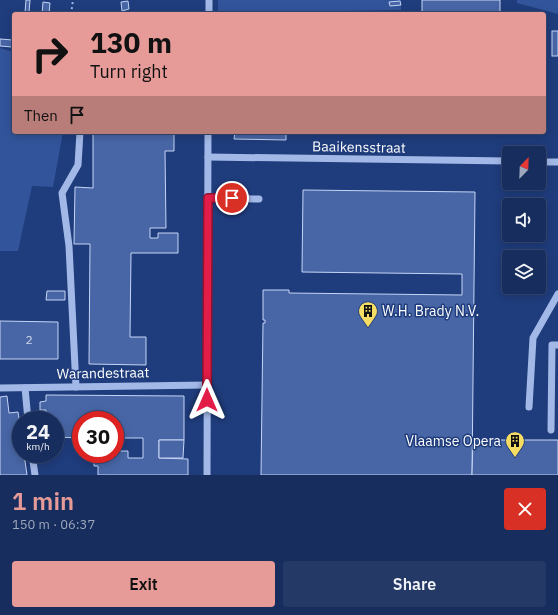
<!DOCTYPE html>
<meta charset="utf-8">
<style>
body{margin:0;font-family:"IBM Plex Sans",sans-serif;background:#243966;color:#f1f3f6;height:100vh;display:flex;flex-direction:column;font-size:15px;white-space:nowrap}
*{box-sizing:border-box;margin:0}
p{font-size:13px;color:#9ea8bc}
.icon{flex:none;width:22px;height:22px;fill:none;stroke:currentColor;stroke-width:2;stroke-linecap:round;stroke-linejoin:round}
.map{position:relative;height:475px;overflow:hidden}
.panel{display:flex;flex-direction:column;background:#172d5d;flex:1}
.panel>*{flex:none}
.guide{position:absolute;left:12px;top:12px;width:534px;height:122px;border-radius:4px;box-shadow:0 2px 10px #0003,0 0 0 1px #364972;background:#e69b98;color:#111;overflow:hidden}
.needle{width:26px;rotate:23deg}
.fabs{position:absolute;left:502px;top:146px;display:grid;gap:8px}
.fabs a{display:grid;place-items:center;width:44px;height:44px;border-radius:4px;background:#172d5d;box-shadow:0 2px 10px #0003,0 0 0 1px #364972;font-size:20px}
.speed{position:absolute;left:12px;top:411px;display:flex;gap:8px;font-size:20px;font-weight:700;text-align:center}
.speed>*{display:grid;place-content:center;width:52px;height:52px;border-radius:50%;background:#172d5d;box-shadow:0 2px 10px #0003,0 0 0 1px #364972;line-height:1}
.speed small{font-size:10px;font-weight:400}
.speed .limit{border:6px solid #d22;background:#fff;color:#111}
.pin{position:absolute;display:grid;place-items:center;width:34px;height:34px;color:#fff;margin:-17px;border:2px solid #fff;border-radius:50%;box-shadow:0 1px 4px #0007}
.me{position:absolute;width:44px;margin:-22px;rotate:0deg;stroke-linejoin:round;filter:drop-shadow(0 0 3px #0008)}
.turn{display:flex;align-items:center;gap:14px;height:84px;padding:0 12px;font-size:18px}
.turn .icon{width:52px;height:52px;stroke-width:2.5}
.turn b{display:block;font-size:28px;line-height:34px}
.then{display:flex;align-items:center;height:38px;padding:0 12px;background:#0003;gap:8px;font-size:15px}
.round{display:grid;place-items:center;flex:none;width:42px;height:42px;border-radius:4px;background:#243966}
.headline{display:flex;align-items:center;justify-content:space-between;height:68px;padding:0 12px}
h1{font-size:24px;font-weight:600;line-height:30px;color:#e69b98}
.cta{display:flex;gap:8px;margin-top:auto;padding:8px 12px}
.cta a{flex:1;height:46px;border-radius:4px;background:#e69b98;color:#111;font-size:16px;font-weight:600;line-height:46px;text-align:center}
.cta a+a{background:#243966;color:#f1f3f6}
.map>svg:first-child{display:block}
</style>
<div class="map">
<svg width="558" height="475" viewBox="0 0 558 475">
<rect width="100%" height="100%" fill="#1f3c7c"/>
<g fill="#32549a">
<path d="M218,0H401V10L218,13Z"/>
<path d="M517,0H558V14L517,3Z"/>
<path d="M0,48L14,52V132H63L53,187L32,186L18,251H0Z"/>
</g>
<g fill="#4866a6" stroke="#c5d5f5">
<path d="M26,0H30L29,12H25Z"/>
<rect x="422" y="0" width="78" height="14"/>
<path d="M128,1L129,9L122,11L121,2Z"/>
<path d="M400,1L401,5L390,6L389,2Z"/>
<path d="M43,2L50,3L49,14H42Z"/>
<rect x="552" y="31" width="6" height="25"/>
<path d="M0,39L13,40L12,47L0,46Z"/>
<path d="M93,132H174V151H165L166,228H150V238H158V233H178V253H131L130,337H146V365L89,364L90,244H74L75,187L93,188Z"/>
<path d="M235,132H286V140L234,139Z"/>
<rect x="465" y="132" width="34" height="2"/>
<path d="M303,190L475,192L472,475H261L263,323H265V320H263V290H289V293L462,295V274L302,272Z"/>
<path d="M47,291H65V300H46Z"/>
<path d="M0,321L58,322V359H0Z"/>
<path d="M46,395L184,396V440H159V458L188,459V475H98V466H94V454H115V451H128V458H143V438H115V420H81V438L55,437V420H46V410H40V402L46,401Z"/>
<path d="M7,396L9,413L18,412L21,432V454H24L27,475H0V397Z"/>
<path d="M159,440H184L183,458H159Z"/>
<path d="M473,440H558V475H472Z"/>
</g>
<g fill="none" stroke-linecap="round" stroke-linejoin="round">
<path stroke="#a2b8e7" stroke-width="2" stroke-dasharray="2 3" stroke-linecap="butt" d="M71,14L73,0"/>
<g stroke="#a2b8e7" stroke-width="7">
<path d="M209,14V0"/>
<path d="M208,157L509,161"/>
<path d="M539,162H558"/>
<path d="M208,198L259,199"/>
<path d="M76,387L69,246L62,193L78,165L80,132"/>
<path d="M0,388L207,385"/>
<path d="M25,388L28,420"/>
<path d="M529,407L533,338L558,294"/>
<path d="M551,430L552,345H558"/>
<path d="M32,454L35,475"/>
<path d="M207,475L208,132"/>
</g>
</g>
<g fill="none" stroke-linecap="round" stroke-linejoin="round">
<g stroke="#92132f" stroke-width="10">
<path id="route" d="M207,400L208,198H232"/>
</g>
<use href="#route" stroke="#e11d48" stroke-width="7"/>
</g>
<defs>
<g id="building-pin" transform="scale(1)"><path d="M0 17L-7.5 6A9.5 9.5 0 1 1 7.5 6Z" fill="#f5dc62" stroke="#1f3c7c"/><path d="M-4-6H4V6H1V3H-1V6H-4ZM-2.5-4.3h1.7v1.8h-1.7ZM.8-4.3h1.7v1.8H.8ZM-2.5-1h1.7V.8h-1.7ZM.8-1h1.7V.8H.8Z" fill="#111"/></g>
</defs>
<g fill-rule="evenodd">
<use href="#building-pin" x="368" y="311"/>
<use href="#building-pin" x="515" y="441"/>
</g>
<g text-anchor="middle" stroke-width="3" stroke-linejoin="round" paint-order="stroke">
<g font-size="12" fill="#d1d9e9">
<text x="29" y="344">2</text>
</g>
<g font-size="14" fill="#fff" stroke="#1f3c7c">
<text transform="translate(359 147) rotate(1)" y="5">Baaikensstraat</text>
<text transform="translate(103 373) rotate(-1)" y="5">Warandestraat</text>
</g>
<g font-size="14" fill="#fff" stroke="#1f3c7c" text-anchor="start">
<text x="382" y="316">W.H. Brady N.V.</text>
<text x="501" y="446" text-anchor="end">Vlaamse Opera</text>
</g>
</g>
</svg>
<div class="fabs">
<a><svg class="needle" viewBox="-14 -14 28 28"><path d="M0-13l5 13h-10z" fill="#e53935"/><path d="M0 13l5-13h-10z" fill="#9ea8bc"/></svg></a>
<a><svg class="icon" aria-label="sound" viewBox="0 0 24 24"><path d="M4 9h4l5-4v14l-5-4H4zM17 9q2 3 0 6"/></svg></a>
<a><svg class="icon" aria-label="layers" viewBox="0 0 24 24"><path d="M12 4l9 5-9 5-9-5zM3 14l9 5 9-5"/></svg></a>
</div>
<div class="speed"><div>24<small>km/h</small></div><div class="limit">30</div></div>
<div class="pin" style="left:232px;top:198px;background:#d93025"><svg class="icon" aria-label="arrive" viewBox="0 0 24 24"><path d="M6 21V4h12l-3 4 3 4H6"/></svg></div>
<svg class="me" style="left:207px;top:400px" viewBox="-20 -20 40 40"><path d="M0-17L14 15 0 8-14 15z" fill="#e11d48" stroke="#fff" stroke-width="4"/></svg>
<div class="guide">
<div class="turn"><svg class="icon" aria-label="right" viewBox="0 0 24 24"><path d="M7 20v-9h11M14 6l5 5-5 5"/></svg><div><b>130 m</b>Turn right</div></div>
<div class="then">Then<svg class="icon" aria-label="arrive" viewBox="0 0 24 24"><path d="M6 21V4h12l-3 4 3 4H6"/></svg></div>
</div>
</div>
<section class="panel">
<div class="headline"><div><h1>1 min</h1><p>150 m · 06:37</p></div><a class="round" style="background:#d93025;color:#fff"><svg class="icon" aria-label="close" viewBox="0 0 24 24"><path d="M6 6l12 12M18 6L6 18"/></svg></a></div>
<div class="cta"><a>Exit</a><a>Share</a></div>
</section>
